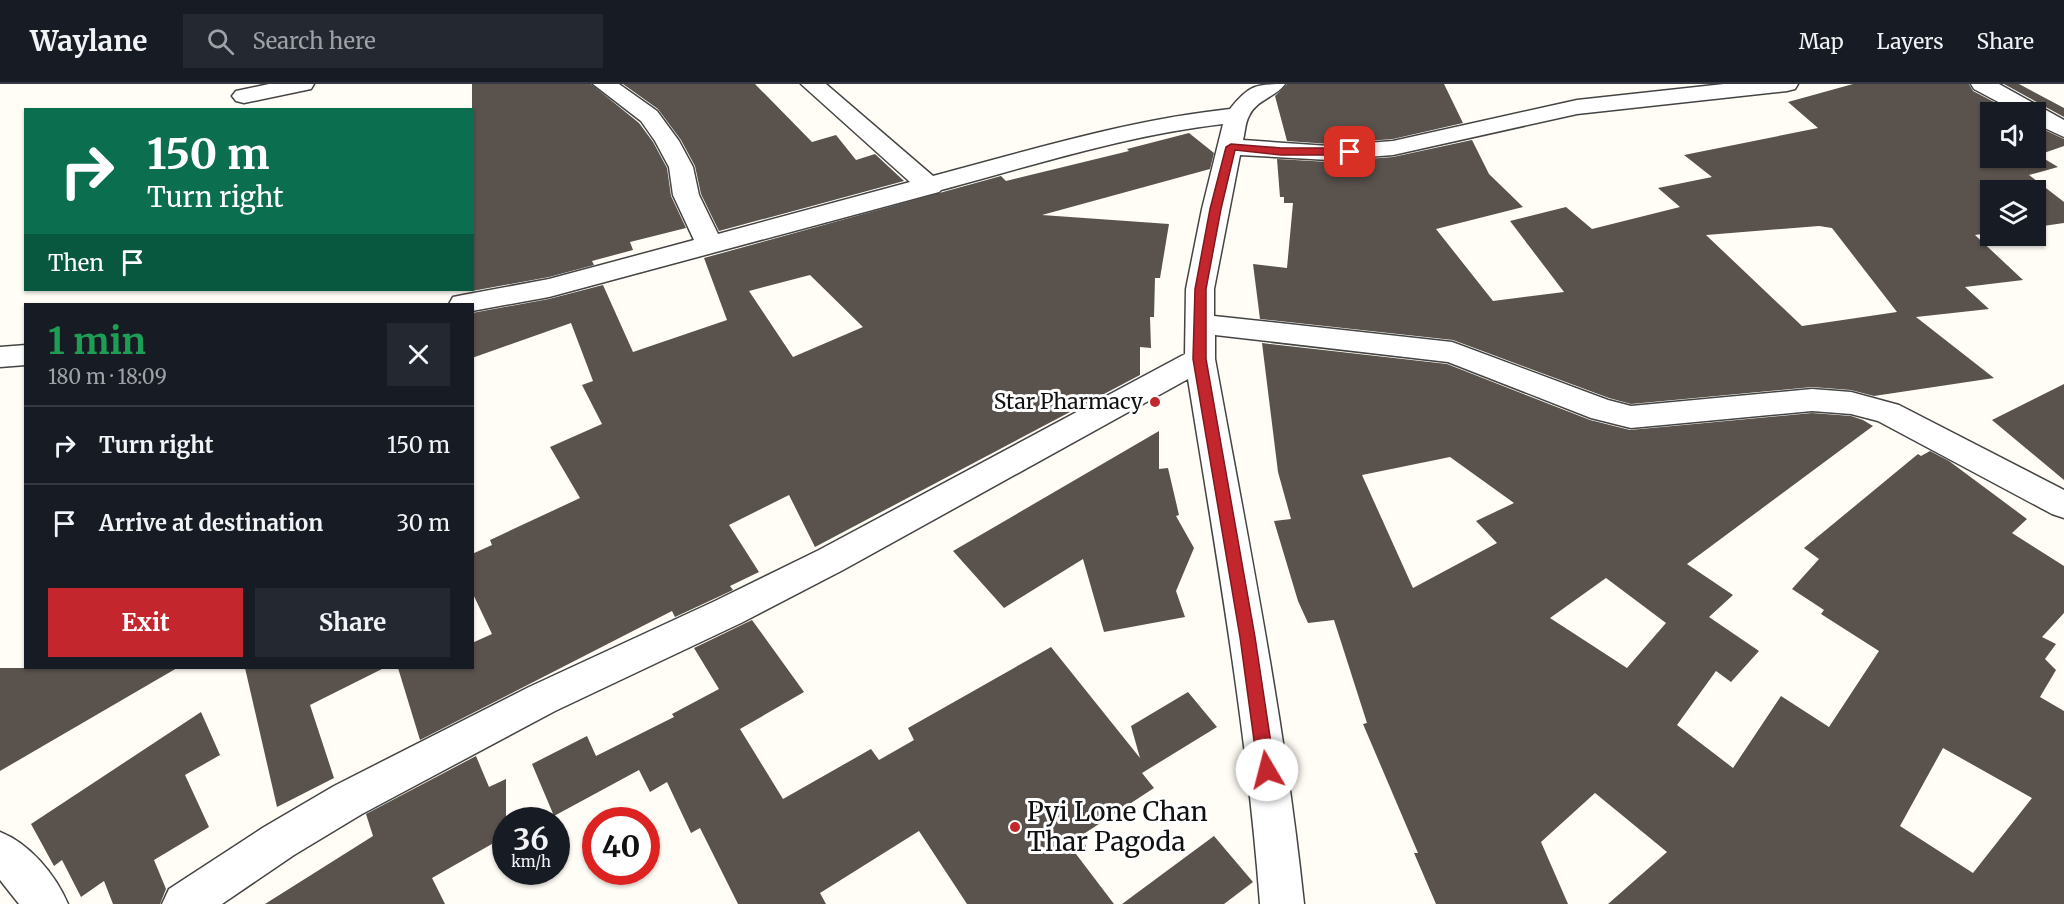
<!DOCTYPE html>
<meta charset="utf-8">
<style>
body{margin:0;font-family:Merriweather,serif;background:#242831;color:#f1f3f6;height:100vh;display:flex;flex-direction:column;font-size:22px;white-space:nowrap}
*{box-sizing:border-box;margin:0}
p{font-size:20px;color:#9ea1a6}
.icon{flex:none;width:33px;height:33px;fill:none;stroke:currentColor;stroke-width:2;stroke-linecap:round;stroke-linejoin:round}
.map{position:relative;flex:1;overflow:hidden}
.drawer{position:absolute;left:24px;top:219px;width:450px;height:366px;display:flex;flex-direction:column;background:#171b24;border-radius:0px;box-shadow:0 2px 4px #0004}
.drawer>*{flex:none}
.hud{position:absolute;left:24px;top:24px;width:450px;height:183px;border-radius:0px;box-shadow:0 2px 4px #0004;background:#0b6e4f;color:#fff;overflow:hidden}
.buttons{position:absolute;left:1980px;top:18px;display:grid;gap:12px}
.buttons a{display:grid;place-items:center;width:66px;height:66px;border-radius:0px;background:#171b24;box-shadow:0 2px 4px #0004;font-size:30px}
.speed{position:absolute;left:492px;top:723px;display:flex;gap:12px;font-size:30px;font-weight:700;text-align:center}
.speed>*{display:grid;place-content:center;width:78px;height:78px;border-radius:50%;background:#171b24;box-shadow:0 2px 4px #0004;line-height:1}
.speed small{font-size:15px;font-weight:400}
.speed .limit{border:9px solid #d22;background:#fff;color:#111}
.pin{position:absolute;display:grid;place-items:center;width:51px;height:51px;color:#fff;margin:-26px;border-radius:12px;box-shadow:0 3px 9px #0006}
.me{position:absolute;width:66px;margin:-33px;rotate:352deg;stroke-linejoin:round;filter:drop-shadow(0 0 4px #0008)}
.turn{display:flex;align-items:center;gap:21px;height:126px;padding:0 24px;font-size:27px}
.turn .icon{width:78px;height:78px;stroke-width:2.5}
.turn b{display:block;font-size:42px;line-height:51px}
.then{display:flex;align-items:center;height:57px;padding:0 24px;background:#0003;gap:12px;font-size:22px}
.round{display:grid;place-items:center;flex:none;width:63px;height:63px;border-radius:0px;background:#242831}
.overview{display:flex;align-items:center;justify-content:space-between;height:102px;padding:0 24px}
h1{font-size:36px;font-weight:700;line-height:45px;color:#1e9e55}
.cta{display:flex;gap:12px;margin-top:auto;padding:12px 24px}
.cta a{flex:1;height:69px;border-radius:0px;background:#c4262e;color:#fff;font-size:24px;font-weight:700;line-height:69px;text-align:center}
.cta a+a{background:#242831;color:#f1f3f6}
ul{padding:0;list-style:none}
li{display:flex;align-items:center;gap:18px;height:78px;padding:0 24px;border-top:2px solid #363941}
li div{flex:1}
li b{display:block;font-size:22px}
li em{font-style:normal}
header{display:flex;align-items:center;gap:36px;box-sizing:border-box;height:84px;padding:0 30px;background:#171b24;border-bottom:2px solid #363941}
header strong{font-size:28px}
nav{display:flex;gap:33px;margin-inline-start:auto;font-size:21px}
.search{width:420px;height:54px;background:#242831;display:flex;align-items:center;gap:15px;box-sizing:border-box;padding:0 21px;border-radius:0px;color:#9ea1a6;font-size:22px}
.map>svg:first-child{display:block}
</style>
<header>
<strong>Waylane</strong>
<div class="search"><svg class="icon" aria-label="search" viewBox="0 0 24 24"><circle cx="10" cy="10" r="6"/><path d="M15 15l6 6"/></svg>Search here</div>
<nav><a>Map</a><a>Layers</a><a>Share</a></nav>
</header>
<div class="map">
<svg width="2064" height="820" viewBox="0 0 2064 820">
<rect width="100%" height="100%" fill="#fffdf5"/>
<g fill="#5a524d" fill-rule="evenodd">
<path d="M472,0H591L639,39L653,58L667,84L671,112L686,144L630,158L633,166L592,177L594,181L549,193L472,207Z"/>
<path d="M623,0H755L812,58L836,51L856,76L875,70L904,97L719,147L701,110L695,82L681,56L658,25Z"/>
<path d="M1287,0H1444L1463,39L1393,55L1329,60L1287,57L1275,12Z"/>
<path d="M1853,0H1969L1973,7L2013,28H1990V74H2036V42L2064,55V62L2038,71L2058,83L2029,91L2064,118V139L2036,143V106H1990V149L1975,151L2023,196L1965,203L1989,225L1916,233L1994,294L1874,312L1851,306L1812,303L1631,320L1609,314L1453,256L1260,235L1253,180L1287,184L1293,119H1284V113H1280L1277,75L1329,78L1393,73L1472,56L1489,90L1523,123L1436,145L1493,217L1564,208L1510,137L1566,123L1592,145L1680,123L1658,104L1712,93L1684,71L1818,44L1788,18ZM1819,142L1832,144L1897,228L1802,242L1706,151Z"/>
<path d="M2004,0H2019L2064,24V33Z"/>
<path d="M1189,49L1214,69L1210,85L1042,131L1169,140L1160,194H1155L1154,233H1150L1151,264L1140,263V291L815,463L789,411L729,441L759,488L730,502L733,506L675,533L672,527L420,656L398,584H472V559L492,550L472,508V470L492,461L490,456L580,414L550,363L602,340L582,301L593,297L571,239L472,274V229L549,215L603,201L633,268L727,236L704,174L1001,92L1006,97L1129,67L1127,65ZM810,191L863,243L793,273L749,207Z"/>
<path d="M1262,259L1447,280L1590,336L1630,346L1812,329L1851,332L1863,336L1873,342L1687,480L1733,511L1709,533L1759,567L1731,598L1716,587L1677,641L1733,684L1781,612L1829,643L1879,567L1821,530L1824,526L1792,505L1819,475L1804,464L1918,370L1921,372L1930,367L1949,377L2027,435L2012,449L2064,482V529L2042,553L2056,560L2045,575L2056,586L2040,613L2064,627V820H1608L1667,768L1595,709L1541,758L1568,820H1436L1414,769H1418L1363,640L1367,639L1334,536L1308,539L1298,517L1274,437L1291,435L1278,388ZM1450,373L1514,419L1476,437L1497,459L1413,504L1362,391ZM1606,494L1666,539L1627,584L1550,534ZM1943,664L2032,714L1973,789L1900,742Z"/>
<path d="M2064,300V396L1992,336Z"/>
<path d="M1159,347V385L1168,384L1179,431L1176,432L1194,464L1176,507L1185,533L1104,548L1083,475L1004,524L953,467Z"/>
<path d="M752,536L804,608L740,645L783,715L871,665L879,676L914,656L908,644L1051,563L1140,674L1131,642L1188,608L1217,643L1142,689L1154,704L1079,753L1086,762L1076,770L1114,820H967L919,747L820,809L826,820H738L700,744L691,749L667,698L650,708L639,686L554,732L532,680L587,652L596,672L674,633L672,630L719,605L694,564Z"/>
<path d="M0,584H177L0,687Z"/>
<path d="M245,584H384L310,621L334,694L277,723Z"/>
<path d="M201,628L220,671L185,691L209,743L154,776L166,805L160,820H113L104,797L81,813L62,776L54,782L31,740Z"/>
<path d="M476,672L489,703L506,695V752L432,794L445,820H265L373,752L366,730Z"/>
<path d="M1214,752L1253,798L1224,820H1122Z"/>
</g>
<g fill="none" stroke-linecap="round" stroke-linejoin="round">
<g stroke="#444" stroke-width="3">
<g id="minor">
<path d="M269,0H314L311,5L244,19L236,17L232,12L236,7Z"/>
<path d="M593,0H619L657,27L679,57L693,83L699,111L718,150L910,98L801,0H826L933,92C1031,66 1128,36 1230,25C1249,1 1256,0 1285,0C1276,13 1256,16 1249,32C1245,39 1245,49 1243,56L1329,62L1393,57L1577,16L1724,0H1798L1795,5L1787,7L1577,30L1393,71L1329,76L1240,71L1214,205V232L1452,258L1608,316L1631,322L1812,305L1851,308L1899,321L2064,406V434L2052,430L1878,337L1851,330L1812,327L1631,344L1591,334L1448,278L1215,251V275C1248,456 1285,637 1304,820H1260C1247,644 1216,469 1188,295L843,486L741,539L555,627L362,730L294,771L222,820H162L169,805L264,743L334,702L529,603L715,517L819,466L1185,270L1186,205L1202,125L1223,40C1127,51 1034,81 941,106L939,108L549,213L472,227V220H449L453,213L463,211L549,195L694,156L673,111L669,83L655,57L641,37Z"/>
<path d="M1971,0H1999L2064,36V53L2036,40V28H2017L1974,5Z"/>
<path d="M26,261V281L0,283V263Z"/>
<path d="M0,748C30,760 55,790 68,820H19L0,796Z"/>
</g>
</g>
<use href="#minor" fill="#fff" fill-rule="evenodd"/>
</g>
<path fill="#c4262e" stroke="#7f191e" stroke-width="1.5" d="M1231,60L1281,64H1350L1355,68L1350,71H1281L1235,66L1221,125L1206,205V275L1255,553L1275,686L1272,691L1267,693L1261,691L1258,686L1240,553L1193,275L1195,205L1210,125L1226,63Z"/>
<g fill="#c4262e" stroke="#fff" stroke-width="2">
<circle cx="1155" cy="318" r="6"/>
<circle cx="1015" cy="743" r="6"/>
</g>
<g text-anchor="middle" stroke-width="6" stroke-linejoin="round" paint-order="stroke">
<g font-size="21" fill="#111" stroke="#fff" text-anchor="end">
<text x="1143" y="325">Star Pharmacy</text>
</g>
<g font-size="26" fill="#111" stroke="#fff" text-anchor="start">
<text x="1027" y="737">Pyi Lone Chan<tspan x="1027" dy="30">Thar Pagoda</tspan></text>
</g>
</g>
</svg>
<div class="buttons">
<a><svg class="icon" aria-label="sound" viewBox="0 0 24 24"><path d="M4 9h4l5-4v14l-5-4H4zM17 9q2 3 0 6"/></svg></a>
<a><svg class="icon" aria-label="layers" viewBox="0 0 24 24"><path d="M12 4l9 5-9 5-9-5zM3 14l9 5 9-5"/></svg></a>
</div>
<div class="speed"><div>36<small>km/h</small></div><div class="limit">40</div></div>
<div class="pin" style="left:1350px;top:68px;background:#d93025"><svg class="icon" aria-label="arrive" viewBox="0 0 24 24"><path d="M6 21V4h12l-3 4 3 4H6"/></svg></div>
<svg class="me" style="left:1267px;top:686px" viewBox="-20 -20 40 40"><circle r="19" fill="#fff"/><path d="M0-13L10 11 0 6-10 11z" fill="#c4262e"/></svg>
<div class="hud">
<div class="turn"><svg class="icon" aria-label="right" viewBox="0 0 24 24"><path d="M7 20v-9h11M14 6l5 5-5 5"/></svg><div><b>150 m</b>Turn right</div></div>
<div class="then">Then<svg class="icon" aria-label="arrive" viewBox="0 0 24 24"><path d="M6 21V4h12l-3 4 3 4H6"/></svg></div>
</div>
<section class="drawer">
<div class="overview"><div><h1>1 min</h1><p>180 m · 18:09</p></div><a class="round"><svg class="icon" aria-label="close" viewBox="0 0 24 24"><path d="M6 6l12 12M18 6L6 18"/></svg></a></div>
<ul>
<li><svg class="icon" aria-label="right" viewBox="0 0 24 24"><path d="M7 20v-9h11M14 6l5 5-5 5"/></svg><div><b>Turn right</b></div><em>150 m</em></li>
<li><svg class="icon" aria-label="arrive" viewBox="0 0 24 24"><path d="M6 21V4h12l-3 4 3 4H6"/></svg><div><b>Arrive at destination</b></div><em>30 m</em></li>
</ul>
<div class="cta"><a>Exit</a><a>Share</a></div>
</section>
</div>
